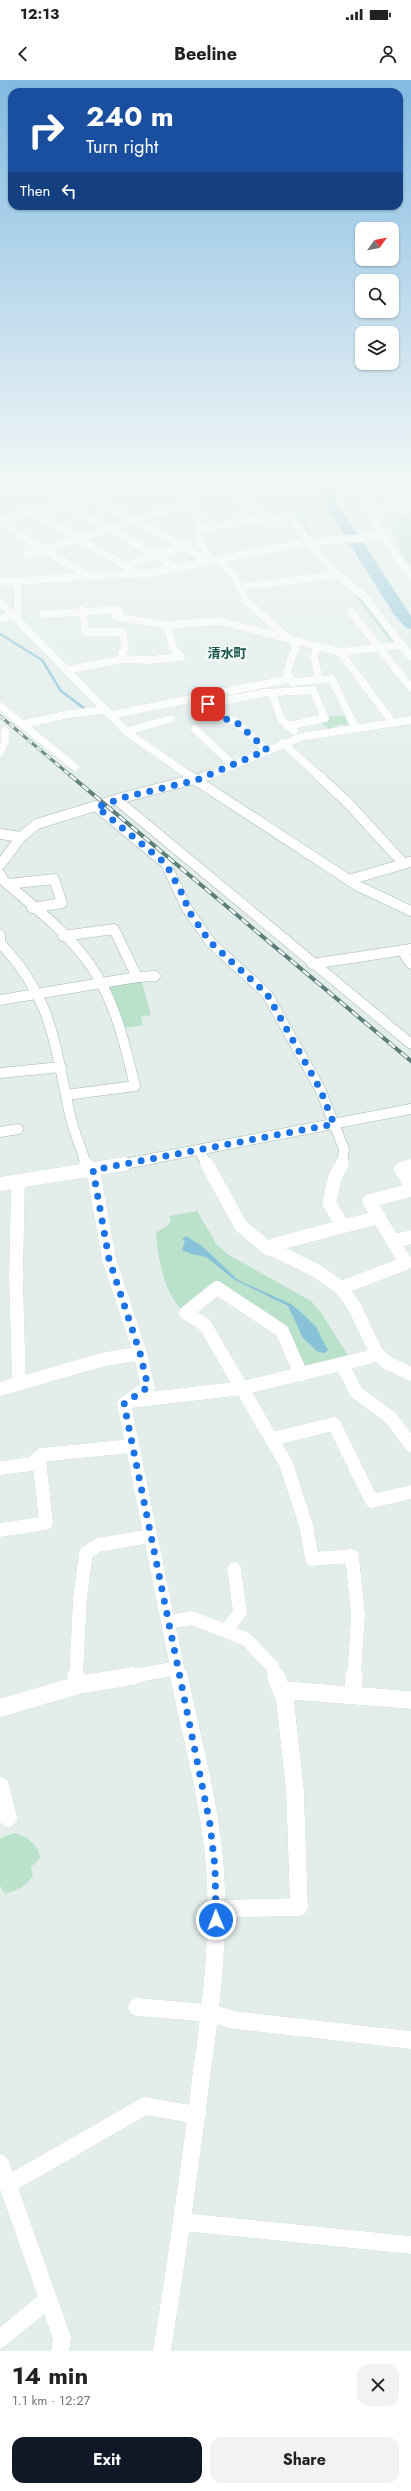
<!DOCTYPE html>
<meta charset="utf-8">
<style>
body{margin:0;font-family:Jost,"Noto Sans JP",sans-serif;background:#f2f2f2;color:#222;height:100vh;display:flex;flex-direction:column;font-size:15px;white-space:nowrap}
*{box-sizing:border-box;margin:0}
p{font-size:13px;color:#767676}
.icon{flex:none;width:22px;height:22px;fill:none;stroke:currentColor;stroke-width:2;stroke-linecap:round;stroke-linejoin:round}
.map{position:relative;height:2271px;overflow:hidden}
.panel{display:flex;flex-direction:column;background:#fff;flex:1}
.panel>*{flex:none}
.guide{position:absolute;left:8px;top:8px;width:395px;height:122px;border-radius:12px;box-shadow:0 1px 3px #0004;background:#1a4fa0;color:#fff;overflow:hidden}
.needle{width:26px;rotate:57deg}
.controls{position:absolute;left:355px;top:142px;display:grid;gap:8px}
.controls a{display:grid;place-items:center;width:44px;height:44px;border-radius:8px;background:#fff;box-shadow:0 1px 3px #0004;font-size:20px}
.pin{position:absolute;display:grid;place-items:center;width:34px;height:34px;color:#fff;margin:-17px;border-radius:8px;box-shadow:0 2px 6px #0006}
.me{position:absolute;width:44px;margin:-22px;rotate:359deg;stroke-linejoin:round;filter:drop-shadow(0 0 3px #0008)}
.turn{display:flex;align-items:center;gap:14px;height:84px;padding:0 12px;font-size:18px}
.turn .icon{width:52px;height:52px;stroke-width:2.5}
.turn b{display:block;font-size:28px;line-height:34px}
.then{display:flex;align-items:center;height:38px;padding:0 12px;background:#0003;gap:8px;font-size:15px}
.round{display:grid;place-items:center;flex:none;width:42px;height:42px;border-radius:12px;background:#f2f2f2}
.headline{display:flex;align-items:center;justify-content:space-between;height:68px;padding:0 12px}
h1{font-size:24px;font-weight:700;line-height:30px}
.cta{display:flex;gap:8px;margin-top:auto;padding:8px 12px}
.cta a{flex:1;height:46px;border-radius:12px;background:#111827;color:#fff;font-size:16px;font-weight:700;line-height:46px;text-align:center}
.cta a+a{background:#f2f2f2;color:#222}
.status{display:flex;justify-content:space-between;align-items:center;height:28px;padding:0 20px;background:#fff;direction:ltr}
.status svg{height:11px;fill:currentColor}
header{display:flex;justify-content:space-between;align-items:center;height:52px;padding:0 12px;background:#fff;font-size:18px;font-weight:700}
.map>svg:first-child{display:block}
</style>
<div class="status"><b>12:13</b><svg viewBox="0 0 49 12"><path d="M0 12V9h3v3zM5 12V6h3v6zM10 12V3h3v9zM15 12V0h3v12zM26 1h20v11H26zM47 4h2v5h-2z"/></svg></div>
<header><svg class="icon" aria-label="back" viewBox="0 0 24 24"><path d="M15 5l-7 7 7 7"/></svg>Beeline<svg class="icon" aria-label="person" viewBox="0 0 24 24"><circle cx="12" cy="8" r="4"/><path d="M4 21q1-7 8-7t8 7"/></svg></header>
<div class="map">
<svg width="411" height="2271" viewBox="0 0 411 2271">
<rect width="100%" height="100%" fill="#e3eeeb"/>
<g fill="#bae1c9">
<path d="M304,433L313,455L309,456L300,447L295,434Z"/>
<path d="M411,436V485L398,468L401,467L388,443L398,442L396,438Z"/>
<path d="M361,517L364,522L397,562L392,564L357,518Z"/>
<path d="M328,636H345L348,644L346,646L341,644L329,649L319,641Z"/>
<path d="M141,899L151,935L141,937L143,945L125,948L108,907Z"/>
<path d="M197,1131L217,1165L229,1175L311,1221L322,1234L349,1277L307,1288L302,1285L286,1248L217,1202L182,1230C163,1210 158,1179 156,1152L167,1146L171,1141L169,1136Z"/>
<path d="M14,1753C26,1755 39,1766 40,1778L31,1787L33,1796C25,1807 17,1810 5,1814L0,1806V1759Z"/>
</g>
<path fill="#87c2d8" d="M186,1156L202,1166L238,1200L291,1224L303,1234L316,1247L328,1270L325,1273L318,1272L303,1258L288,1226L235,1200L206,1177L191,1174L182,1170L185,1161L182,1160Z"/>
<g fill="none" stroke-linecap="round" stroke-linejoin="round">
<path stroke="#87c2d8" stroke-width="2.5" d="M0,554L42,580L61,611L85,629"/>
<path fill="#87c2d8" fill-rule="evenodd" d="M318,400H330L335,418L342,430L411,536V549L406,548L394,534L328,430L321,418Z"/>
<g stroke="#a5b7b3" stroke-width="8">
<g id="street-far3">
<path d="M167,400L189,411L197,431L199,461L208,475L209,481"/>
<path d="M220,400L227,408L268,439"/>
<path d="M407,400L411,410"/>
<path d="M88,415L209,481"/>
<path d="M63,422L178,488"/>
<path d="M368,428L411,426"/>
<path d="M33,432L137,493"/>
<path d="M0,441L138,400"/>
<path d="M0,442L88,496"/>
<path d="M198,448L291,436L308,462L338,495L364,516L411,577"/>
<path d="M26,475L193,421"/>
<path d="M217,480L235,496L246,521L288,558"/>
<path d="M125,486L187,465"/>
<path d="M0,502L149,493L308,462L382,457"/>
<path d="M239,507L338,495"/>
<path d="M82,530L86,552H123L125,568L122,573L124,579"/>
<path d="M351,532L411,608"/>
<path d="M43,534L116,530L119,531L116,537L167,545L219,541L340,572L401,565"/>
<path d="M0,539L18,534L17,501"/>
<path d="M294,561L295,569L287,592L292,602L332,599L355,647"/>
<path d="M318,566L314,576L319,600"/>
<path d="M340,572L393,643"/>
<path d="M67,590L124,579L149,580L181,577L173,568L167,545"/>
<path d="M272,613L281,639L294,651"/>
<path d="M0,626L75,687"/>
<path d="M111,635L289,599"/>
<path d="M24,644L69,634L105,630"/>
<path d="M195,649L233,685"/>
<path d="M127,651L171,639"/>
<path d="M283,663L319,696"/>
<path d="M267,670L235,641L220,638L208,624L264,613L313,610L325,638L287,646"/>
<path d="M0,672L5,662V651"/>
<path d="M207,696L301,657L411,640"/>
</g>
</g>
<g stroke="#a5b7b3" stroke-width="11">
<g id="street-far2">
<path d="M318,695L349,724L403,783"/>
<path d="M197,700L209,695"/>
<path d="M117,720L411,964"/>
<path d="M97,727L166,784L186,827L210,862L267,914L320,1009L344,1069L342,1085"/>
<path d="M0,754L21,757"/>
<path d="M0,785L21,757L37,744L125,717L195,699"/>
<path d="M0,794L4,801C35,828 70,854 93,889C116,924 125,966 135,1006L66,1015"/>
<path d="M349,800L410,782"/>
<path d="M8,804L54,799L62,823L32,828"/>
<path d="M0,855V860"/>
<path d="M402,871L411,884"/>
<path d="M312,884L411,869"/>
<path d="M137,897L155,896"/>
<path d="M0,920L137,897L114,849L63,856"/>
<path d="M0,993L61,987"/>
<path d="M0,1052L18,1049"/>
<path d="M199,1070L207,1085"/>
</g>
</g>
<g stroke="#a5b7b3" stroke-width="14">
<g id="street-far1">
<path d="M207,1084L241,1146L264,1165L317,1191L341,1208L354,1226L377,1274L388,1283L411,1294"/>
<path d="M342,1084L335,1097L329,1123L343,1146"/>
<path d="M411,1086L401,1089L411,1105"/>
<path d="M18,1103L16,1198L19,1304"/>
<path d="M393,1161L411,1157"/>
<path d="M268,1169L276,1164L379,1137"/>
<path d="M341,1208L406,1183L369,1121L411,1110"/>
<path d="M342,1284L356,1312L391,1338L411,1365"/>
<path d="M301,1294L282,1251L217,1208L186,1233L205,1245L286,1384L306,1445L312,1479L352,1476L358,1535L354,1597"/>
<path d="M0,1309L101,1280L140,1273"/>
<path d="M131,1321L243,1308L370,1277L376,1273"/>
<path d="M272,1359L334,1344L372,1421L411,1412"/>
<path d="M0,1388L32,1384L41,1375L131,1366"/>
<path d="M0,1450L46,1443L39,1378"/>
<path d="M169,1542L192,1538L246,1559L272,1586L276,1597"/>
<path d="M227,1550L240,1532L234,1489"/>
<path d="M76,1597L80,1518L86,1473L98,1465L150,1456"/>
<path d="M128,1597L177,1588"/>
</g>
</g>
<g stroke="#a5b7b3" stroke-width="18">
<g id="street">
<path d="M76,1596L78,1605"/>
<path d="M283,1610L411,1620"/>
<path d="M353,1615L354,1596"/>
<path d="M0,1628L78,1605L133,1596"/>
<path d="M0,1706L8,1738"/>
<path d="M216,1829L299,1827L295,1711L285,1620L276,1596"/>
<path d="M137,1927L210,1933L234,1940L411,1960"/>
<path d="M0,2083L62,2258L60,2271"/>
<path d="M9,2104L145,2026L197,2035"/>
<path d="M0,2259L48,2219"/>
</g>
</g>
<g stroke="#a0bbb5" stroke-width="8">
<g id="secondary-far3">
<path d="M359,400L380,451L411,497"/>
<path d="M0,522L128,653L190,696"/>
</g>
</g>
<g stroke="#a0bbb5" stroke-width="11">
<g id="secondary-far2">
<path d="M188,695L358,806L411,831"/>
<path d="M0,863C55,921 54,966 71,1039C75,1055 82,1069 86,1085"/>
<path d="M119,1085L411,1029"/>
</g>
</g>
<g stroke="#a0bbb5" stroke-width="14">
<g id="secondary-far1">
<path d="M86,1084L88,1091"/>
<path d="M93,1090L109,1179L140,1273L148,1307L124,1324L179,1597"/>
<path d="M0,1104L124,1084"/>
</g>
</g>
<g stroke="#a0bbb5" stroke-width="18">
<g id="secondary">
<path d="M183,2142L411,2165"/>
<path d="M162,2271C176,2183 189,2095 200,2006C210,1934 220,1861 215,1788C210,1723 192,1660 179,1596"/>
</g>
</g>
<use href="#street-far3" stroke="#fff" stroke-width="8"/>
<use href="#street-far2" stroke="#fff" stroke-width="10"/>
<use href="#street-far1" stroke="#fff" stroke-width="14"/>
<use href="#street" stroke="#fff" stroke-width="18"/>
<use href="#secondary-far3" stroke="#fff" stroke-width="8"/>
<use href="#secondary-far2" stroke="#fff" stroke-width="10"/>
<use href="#secondary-far1" stroke="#fff" stroke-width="14"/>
<use href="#secondary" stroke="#fff" stroke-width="18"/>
<g stroke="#5c7d78" stroke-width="3">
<path id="rail-far1" d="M0,636L71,696"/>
</g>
<g stroke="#5c7d78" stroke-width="4">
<path id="rail" d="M70,695L411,981"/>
</g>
<use href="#rail-far1" stroke="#f4faf8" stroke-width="2" stroke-dasharray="6" stroke-linecap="butt"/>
<use href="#rail" stroke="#f4faf8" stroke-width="2.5" stroke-dasharray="8" stroke-linecap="butt"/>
</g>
<linearGradient id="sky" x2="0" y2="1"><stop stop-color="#81bae2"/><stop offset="0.56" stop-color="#f2f7f6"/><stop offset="1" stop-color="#f2f7f6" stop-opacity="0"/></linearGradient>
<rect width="411" height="718" fill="url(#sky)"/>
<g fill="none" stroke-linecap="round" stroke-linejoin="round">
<path stroke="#1a73e8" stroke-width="7" stroke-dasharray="0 12.6" d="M208,624L220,638L235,641L267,670L197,700L125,717L97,727L166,784L186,821V827L210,862L267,914L320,1009L334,1044L93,1090L109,1179L140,1273L148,1307L124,1324L210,1744L215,1787L216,1840"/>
</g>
<g text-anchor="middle" stroke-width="4" stroke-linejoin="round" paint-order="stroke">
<g font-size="13" font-weight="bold" fill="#1b564f" stroke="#f4faf8">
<text x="227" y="578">清水町</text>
</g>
</g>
</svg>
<div class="controls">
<a><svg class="needle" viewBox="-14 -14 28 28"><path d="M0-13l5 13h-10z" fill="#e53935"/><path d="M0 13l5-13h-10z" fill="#767676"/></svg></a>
<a><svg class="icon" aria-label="search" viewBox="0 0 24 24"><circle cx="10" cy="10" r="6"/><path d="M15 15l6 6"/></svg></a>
<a><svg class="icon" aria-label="layers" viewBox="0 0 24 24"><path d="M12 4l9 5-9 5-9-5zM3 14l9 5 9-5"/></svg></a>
</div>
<div class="pin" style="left:208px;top:624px;background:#d93025"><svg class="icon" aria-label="arrive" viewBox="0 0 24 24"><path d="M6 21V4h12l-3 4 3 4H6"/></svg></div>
<svg class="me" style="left:216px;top:1840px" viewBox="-20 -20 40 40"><circle r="17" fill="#1a73e8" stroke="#fff" stroke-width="3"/><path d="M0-11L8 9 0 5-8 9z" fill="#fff"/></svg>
<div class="guide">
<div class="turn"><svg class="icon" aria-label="right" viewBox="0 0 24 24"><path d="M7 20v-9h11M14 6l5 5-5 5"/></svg><div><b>240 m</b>Turn right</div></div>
<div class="then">Then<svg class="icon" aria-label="left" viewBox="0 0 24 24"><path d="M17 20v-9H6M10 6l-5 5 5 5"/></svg></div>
</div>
</div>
<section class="panel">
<div class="headline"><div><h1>14 min</h1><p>1.1 km · 12:27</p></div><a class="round"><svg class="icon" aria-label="close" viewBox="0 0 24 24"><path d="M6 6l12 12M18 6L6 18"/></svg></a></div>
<div class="cta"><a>Exit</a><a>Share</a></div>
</section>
